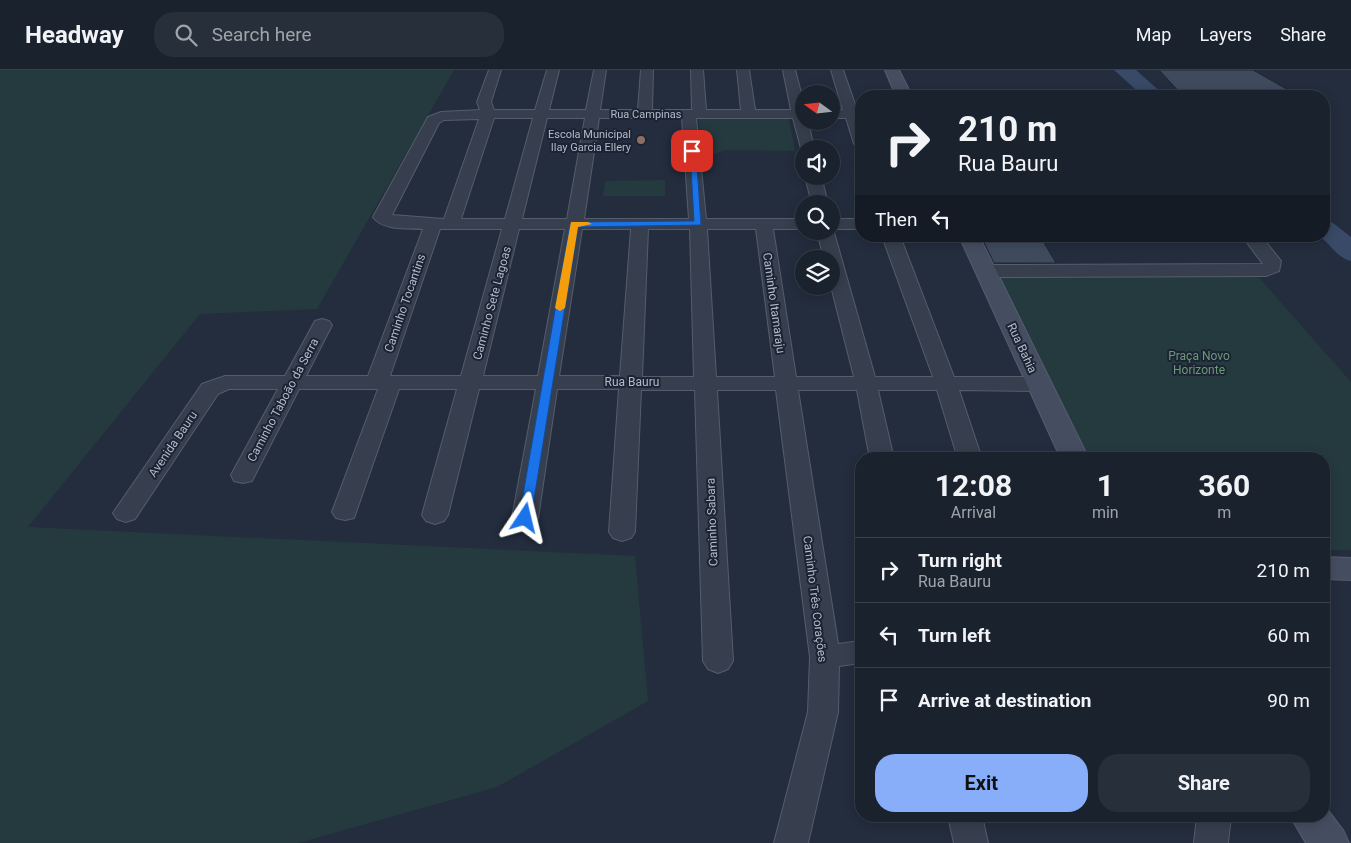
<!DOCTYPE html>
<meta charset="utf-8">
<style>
body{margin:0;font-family:Roboto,sans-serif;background:#272f3a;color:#f1f3f6;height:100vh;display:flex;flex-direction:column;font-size:19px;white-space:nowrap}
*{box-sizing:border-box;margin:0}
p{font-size:16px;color:#9fa4aa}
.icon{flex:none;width:28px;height:28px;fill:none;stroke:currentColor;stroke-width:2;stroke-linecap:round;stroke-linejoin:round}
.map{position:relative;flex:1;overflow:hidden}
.panel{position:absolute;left:855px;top:382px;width:475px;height:370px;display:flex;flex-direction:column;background:#1a222e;border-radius:20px;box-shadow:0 2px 12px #0003,0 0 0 1px #383f4a}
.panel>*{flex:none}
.guide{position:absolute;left:855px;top:20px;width:475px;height:152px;border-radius:20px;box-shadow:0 2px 12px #0003,0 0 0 1px #383f4a;background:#1a222e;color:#f1f3f6;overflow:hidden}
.needle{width:32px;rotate:285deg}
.controls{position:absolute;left:795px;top:15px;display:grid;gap:10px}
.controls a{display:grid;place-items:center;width:45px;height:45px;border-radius:50%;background:#1a222e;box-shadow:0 2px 12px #0003,0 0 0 1px #383f4a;font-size:25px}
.pin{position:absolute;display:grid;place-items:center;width:42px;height:42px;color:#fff;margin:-21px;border-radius:10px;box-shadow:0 2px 8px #0006}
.me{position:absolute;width:55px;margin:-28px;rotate:10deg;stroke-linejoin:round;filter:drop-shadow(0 0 4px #0008)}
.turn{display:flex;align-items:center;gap:18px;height:105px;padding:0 20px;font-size:22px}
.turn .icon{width:65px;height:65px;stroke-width:2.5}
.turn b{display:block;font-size:35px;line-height:42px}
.then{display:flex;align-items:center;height:48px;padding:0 20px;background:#0003;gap:10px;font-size:19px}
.eta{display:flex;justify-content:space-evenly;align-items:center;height:85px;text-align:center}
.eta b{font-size:30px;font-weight:700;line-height:35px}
.primary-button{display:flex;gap:10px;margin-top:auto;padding:10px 20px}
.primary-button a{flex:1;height:58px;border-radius:20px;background:#88aef9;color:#111;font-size:20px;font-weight:700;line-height:58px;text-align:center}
.primary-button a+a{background:#272f3a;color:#f1f3f6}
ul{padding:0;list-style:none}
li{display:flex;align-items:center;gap:15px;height:65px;padding:0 20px;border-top:1px solid #383f4a}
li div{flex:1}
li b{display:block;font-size:19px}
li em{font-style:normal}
header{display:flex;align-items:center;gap:30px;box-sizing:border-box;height:70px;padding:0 25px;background:#1a222e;border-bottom:1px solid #383f4a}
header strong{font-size:24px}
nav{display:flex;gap:28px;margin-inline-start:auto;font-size:18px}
.search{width:350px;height:45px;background:#272f3a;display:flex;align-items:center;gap:12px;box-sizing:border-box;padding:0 18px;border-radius:20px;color:#9fa4aa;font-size:19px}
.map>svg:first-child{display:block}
</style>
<header>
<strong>Headway</strong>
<div class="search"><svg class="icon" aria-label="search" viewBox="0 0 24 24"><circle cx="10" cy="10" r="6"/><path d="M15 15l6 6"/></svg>Search here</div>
<nav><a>Map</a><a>Layers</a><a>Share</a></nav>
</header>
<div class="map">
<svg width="1351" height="773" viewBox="0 0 1351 773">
<rect width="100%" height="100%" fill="#232d3e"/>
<g fill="#253a3f">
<path d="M0,0H454L317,239L200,244L28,457L635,486L648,631L497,717L298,773H0Z"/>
<path d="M699,48H789L795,81L726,80L699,90Z"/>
<path d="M665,110V126H603L605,111Z"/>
<path d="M1249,196L1351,312V480H1324V389H1090L995,199Z"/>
</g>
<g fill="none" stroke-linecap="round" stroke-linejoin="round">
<g fill="#384a67" fill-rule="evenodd">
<path d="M1114,0H1136L1165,26H1143Z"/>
<path d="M1324,150L1333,153L1351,167V191C1337,188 1331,174 1319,166H1324Z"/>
</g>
</g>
<g fill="#3f4b5d" stroke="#1e2635">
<path d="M1159,0H1253L1299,26H1183Z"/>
<path d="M981,166H1040L1056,193H994Z"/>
</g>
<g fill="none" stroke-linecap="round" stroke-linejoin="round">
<g stroke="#555d6c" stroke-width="2">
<g id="street">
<path d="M489,0H501L491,32L494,40H535L547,0H559L549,40H586L594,0H606L600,40H638L641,0H653L652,40H692L691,0H703L706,40H741L737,0H749L755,40H791L783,0H795L804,34V51H808L814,79H804V83L802,82L793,48H696L706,149H804V159H773L796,307H854L831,216V189H824L817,161H831V149H861V159H833L875,307H933L882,166H900L954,307H1039L1047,309L1050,314L1047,319L1039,321L959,320L982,389H958L937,320H878L894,389H870L857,320H798L838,574L861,571V593L839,596L838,642L808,773H774L808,642L810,587L776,320H717L733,591L728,599L718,603L708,599L703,591L695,320H641L635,462L631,468L622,471L613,468L609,462L619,319H557L538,448L534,454L525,457L516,454L512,448L536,319H479L448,445L444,451L435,454L426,451L422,445L457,319H399L354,448L345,450L336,448L332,442L378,319H299L255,405L252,411L243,413L234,411L231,405L278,319H229L218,324L135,449L126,452L117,449L113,443L202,314L225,306H285L315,251L322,249L329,251L332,255L306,306H368L423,159C408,158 383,161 373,147L428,47L441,42L480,40L477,32ZM494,48H533L505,149H461ZM547,48H585L567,149H522ZM599,48H682L689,149H584ZM479,49L444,149L392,145L439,53L444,50ZM440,159H502L461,306H390ZM519,159H565L538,306H483ZM582,159H631L620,306H559ZM648,159H690L694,307H642ZM707,159H756L775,307H716Z"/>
<path d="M831,0H843L857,40H861V78L854,74L846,48H831V40H843Z"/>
<path d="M805,106H821L828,134H812Z"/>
<path d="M1242,166H1261L1281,191L1279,201L1266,206L985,207L978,205L976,201L978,197L985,195L1263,194Z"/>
<path d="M948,746H982L988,773H954Z"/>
<path d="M1197,746H1231L1228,773H1194Z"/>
</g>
</g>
<g stroke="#555d6c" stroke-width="2">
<g id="secondary">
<path d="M885,0H899L912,26H896Z"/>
<path d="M959,166H979L1089,389H1061Z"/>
<path d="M1324,487L1351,488V510L1324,509Z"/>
<path d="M1324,735L1343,760L1349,773H1306L1290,746H1324Z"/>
</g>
</g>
<use href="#street" fill="#373f4e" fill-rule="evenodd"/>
<use href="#secondary" fill="#454e61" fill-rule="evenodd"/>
</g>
<path fill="#1a73e8" stroke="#114b97" d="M690,79L696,81L701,155L578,157L531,448L529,451H520L519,448L570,154L574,152L694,151Z"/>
<path fill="#f59e0b" d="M571,152H588L592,154L578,157L565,238L560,241L555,238Z"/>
<circle fill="#8d6e63" stroke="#1c2433" stroke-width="2" cx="641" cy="70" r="5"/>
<g text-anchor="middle" stroke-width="4" stroke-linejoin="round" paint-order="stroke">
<g font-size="11" fill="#b3bac9" stroke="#1c2433">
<text x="646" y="48">Rua Campinas</text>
</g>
<g font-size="11" fill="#b3bac9" stroke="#1c2433" text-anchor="end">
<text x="631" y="68">Escola Municipal<tspan x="631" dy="13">Ilay Garcia Ellery</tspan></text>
</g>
<g font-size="12" fill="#b3bac9" stroke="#1c2433">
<text transform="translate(405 233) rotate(-71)" y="4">Caminho Tocantins</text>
<text transform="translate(492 233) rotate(-75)" y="4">Caminho Sete Lagoas</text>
<text transform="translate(774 233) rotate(82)" y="4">Caminho Itamaraju</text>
<text transform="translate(1022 278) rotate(65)" y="4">Rua Bahia</text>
<text x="632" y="316">Rua Bauru</text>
<text transform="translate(283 330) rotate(-62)" y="4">Caminho Taboão da Serra</text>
<text transform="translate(173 374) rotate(-56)" y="4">Avenida Bauru</text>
<text transform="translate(712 452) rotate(-92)" y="4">Caminho Sabara</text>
<text transform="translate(815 529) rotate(83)" y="4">Caminho Três Corações</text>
</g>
<g font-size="12" fill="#6a9a77" stroke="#1c2433">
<text x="1199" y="290">Praça Novo<tspan x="1199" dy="14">Horizonte</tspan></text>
</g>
</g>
</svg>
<div class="controls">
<a><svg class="needle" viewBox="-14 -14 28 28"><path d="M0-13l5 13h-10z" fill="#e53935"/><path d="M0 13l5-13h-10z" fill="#9fa4aa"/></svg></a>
<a><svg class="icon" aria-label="sound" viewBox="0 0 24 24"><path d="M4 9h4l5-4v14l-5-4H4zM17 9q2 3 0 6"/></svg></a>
<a><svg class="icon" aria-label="search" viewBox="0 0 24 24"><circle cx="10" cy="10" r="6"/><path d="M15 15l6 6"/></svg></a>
<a><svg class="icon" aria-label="layers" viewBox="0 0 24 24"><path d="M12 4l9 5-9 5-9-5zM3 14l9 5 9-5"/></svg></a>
</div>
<div class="pin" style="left:692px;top:81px;background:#d93025"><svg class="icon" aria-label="arrive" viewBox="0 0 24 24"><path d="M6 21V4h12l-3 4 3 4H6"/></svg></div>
<svg class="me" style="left:525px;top:448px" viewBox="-20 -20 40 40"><path d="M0-17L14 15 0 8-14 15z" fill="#1a73e8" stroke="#fff" stroke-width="4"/></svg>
<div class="guide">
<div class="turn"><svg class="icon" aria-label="right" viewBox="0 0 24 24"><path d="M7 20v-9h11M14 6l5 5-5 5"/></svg><div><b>210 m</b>Rua Bauru</div></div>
<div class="then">Then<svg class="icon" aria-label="left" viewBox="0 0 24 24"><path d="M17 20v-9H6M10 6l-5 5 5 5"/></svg></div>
</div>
<section class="panel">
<div class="eta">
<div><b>12:08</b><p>Arrival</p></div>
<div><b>1</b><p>min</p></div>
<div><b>360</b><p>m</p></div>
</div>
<ul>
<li><svg class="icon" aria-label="right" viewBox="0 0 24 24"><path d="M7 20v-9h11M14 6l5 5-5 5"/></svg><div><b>Turn right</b><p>Rua Bauru</p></div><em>210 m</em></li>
<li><svg class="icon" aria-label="left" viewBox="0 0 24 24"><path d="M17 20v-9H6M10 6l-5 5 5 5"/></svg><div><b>Turn left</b></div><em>60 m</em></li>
<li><svg class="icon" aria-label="arrive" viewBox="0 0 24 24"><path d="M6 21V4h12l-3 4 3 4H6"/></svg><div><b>Arrive at destination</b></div><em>90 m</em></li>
</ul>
<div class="primary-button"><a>Exit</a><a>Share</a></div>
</section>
</div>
